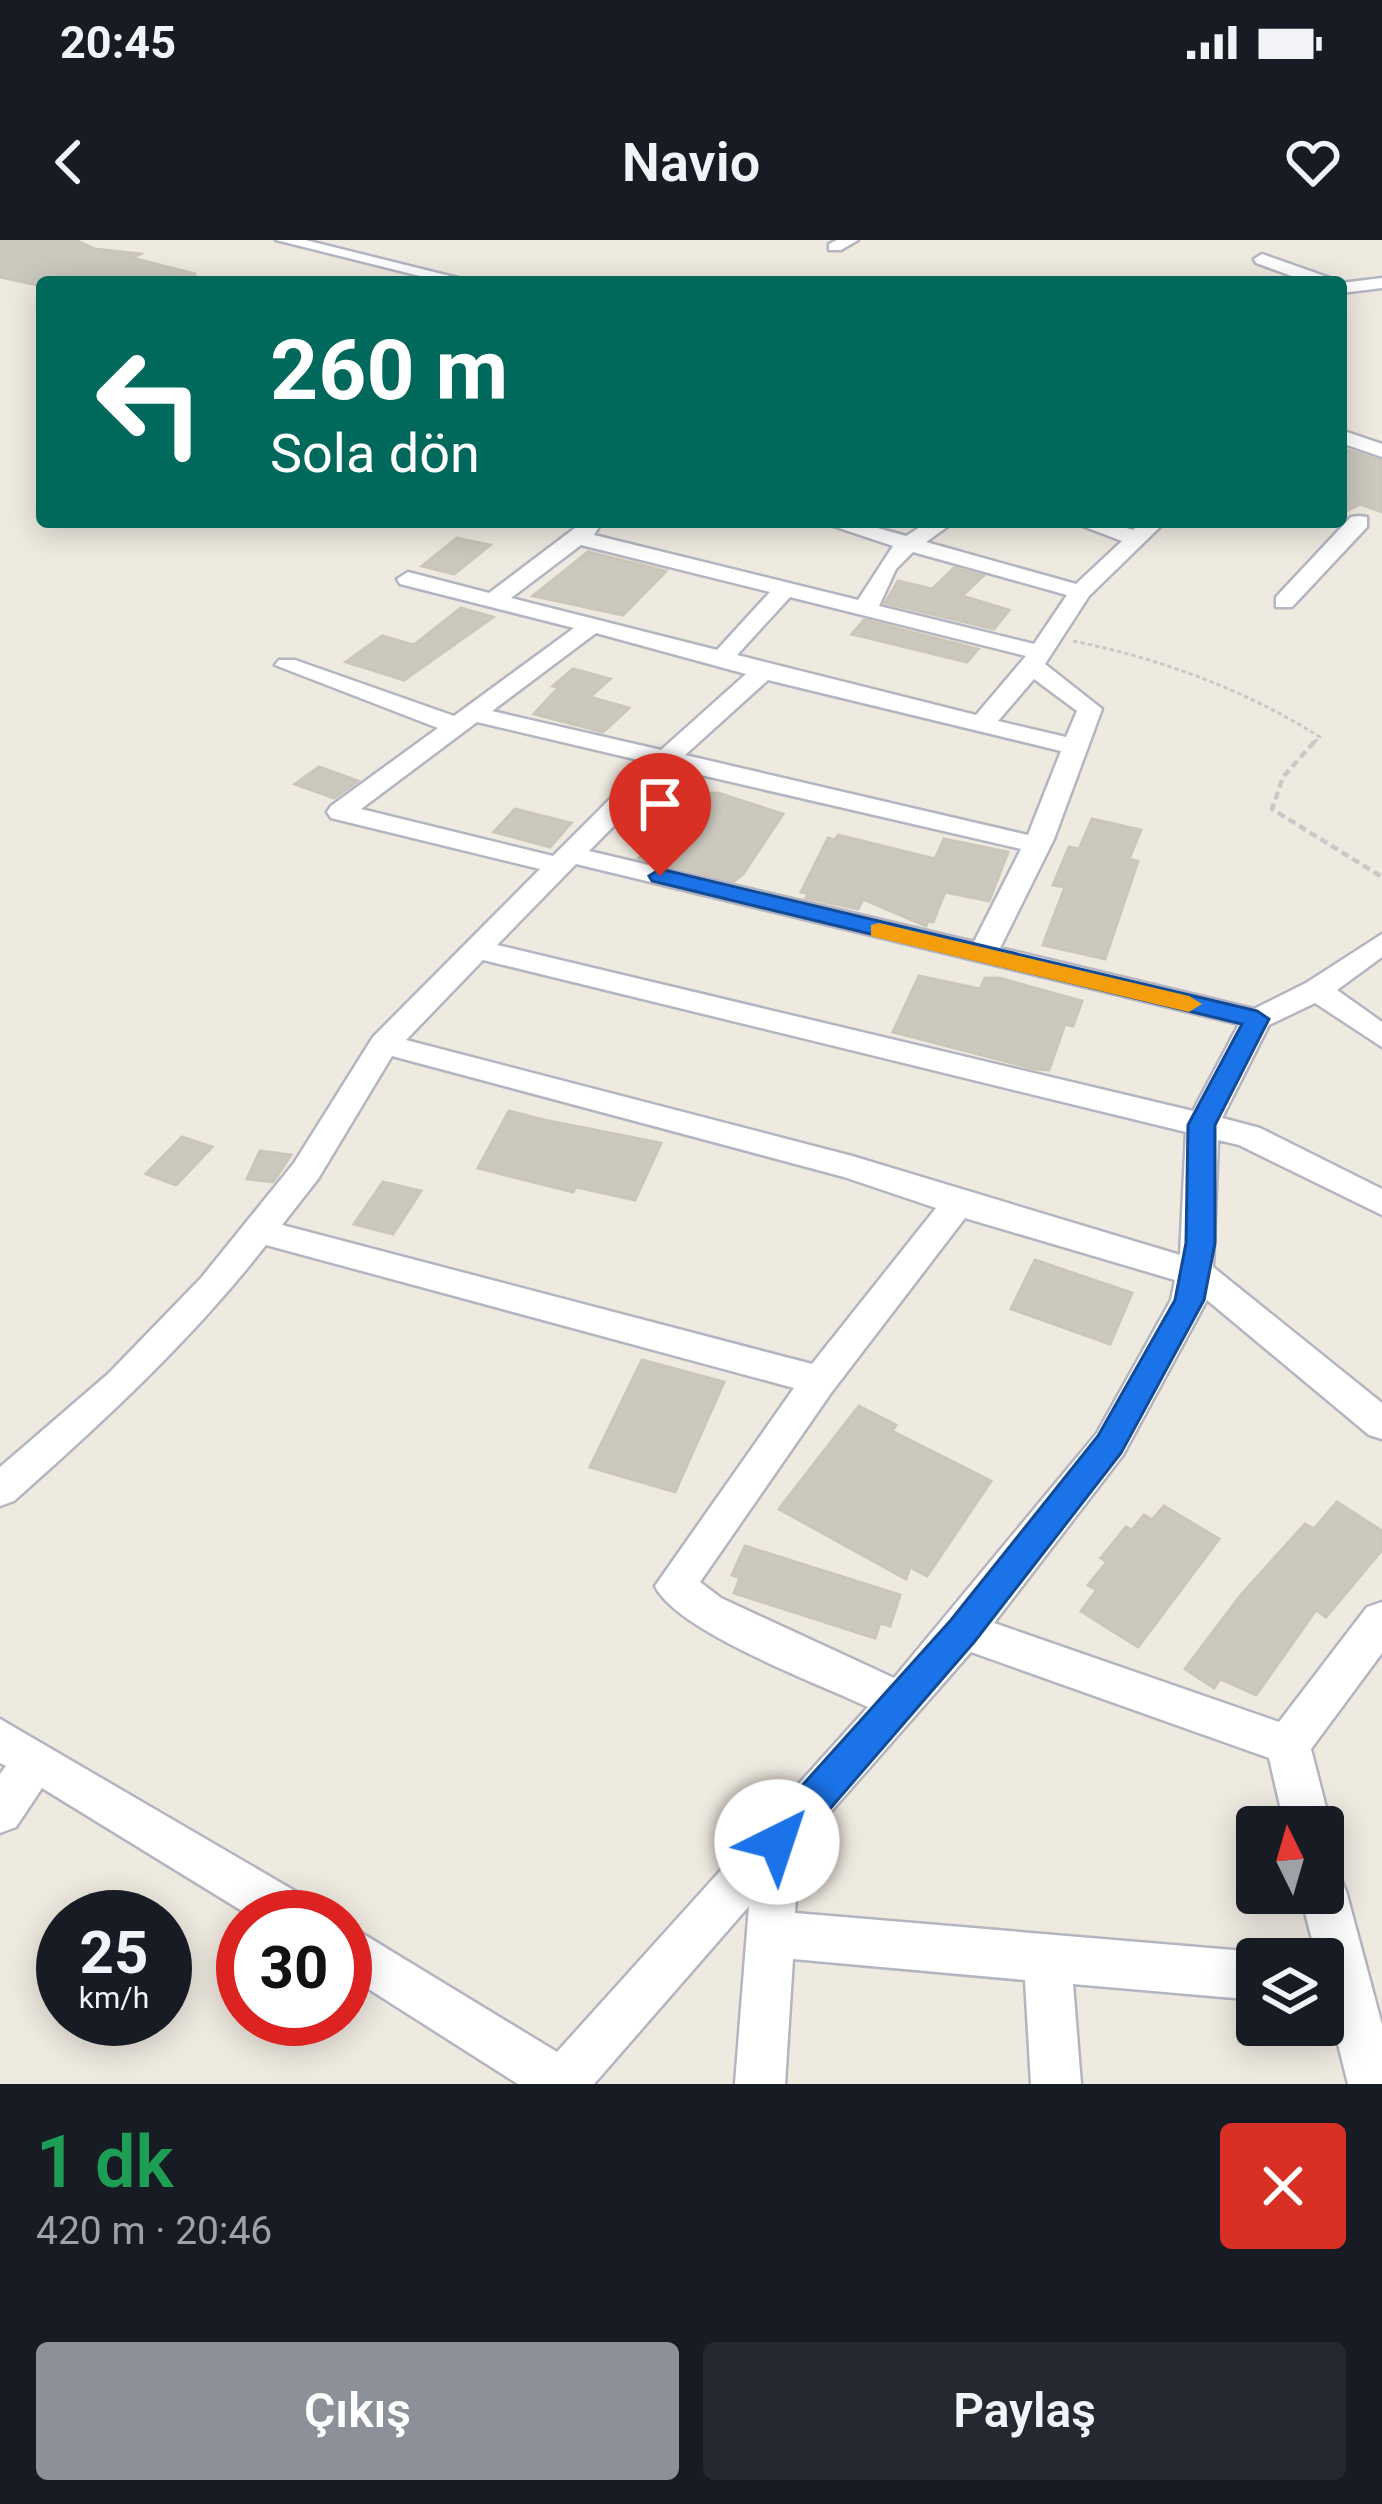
<!DOCTYPE html>
<html lang="tr">
<meta charset="utf-8">
<style>
body{margin:0;font-family:Roboto,sans-serif;background:#242831;color:#f1f3f6;height:100vh;display:flex;flex-direction:column;font-size:45px;white-space:nowrap}
*{box-sizing:border-box;margin:0}
p{font-size:39px;color:#9ea1a6}
.icon{flex:none;width:66px;height:66px;fill:none;stroke:currentColor;stroke-width:2;stroke-linecap:round;stroke-linejoin:round}
.map{position:relative;height:1844px;overflow:hidden}
.side{display:flex;flex-direction:column;background:#171b24;flex:1}
.side>*{flex:none}
.top-card{position:absolute;left:36px;top:36px;width:1311px;height:252px;border-radius:12px;box-shadow:0 6px 30px #0003;background:#00695c;color:#fff;overflow:hidden}
.needle{width:78px;rotate:355deg}
.controls{position:absolute;left:1236px;top:1566px;display:grid;gap:24px}
.controls a{display:grid;place-items:center;width:108px;height:108px;border-radius:12px;background:#171b24;box-shadow:0 6px 30px #0003;font-size:60px}
.speed{position:absolute;left:36px;top:1650px;display:flex;gap:24px;font-size:60px;font-weight:700;text-align:center}
.speed>*{display:grid;place-content:center;width:156px;height:156px;border-radius:50%;background:#171b24;box-shadow:0 6px 30px #0003;line-height:1}
.speed small{font-size:30px;font-weight:400}
.speed .limit{border:18px solid #d22;background:#fff;color:#111}
.pin{position:absolute;display:grid;place-items:center;width:102px;height:102px;color:#fff;margin:-123px -51px;border-radius:50% 50% 50% 0;rotate:-45deg;box-shadow:0 0 12px #0007}
.pin .icon{rotate:45deg}
.me{position:absolute;width:132px;margin:-66px;rotate:41deg;stroke-linejoin:round;filter:drop-shadow(0 0 9px #0008)}
.turn{display:flex;align-items:center;gap:42px;height:252px;padding:0 36px;font-size:54px}
.turn .icon{width:156px;height:156px;stroke-width:2.5}
.turn b{display:block;font-size:84px;line-height:102px}
.round{display:grid;place-items:center;flex:none;width:126px;height:126px;border-radius:12px;background:#242831}
.head{display:flex;align-items:center;justify-content:space-between;height:204px;padding:0 36px}
h1{font-size:72px;font-weight:600;line-height:90px;color:#1e9e55}
.primary-button{display:flex;gap:24px;margin-top:auto;padding:24px 36px}
.primary-button a{flex:1;height:138px;border-radius:12px;background:#8c9099;color:#fff;font-size:48px;font-weight:600;line-height:138px;text-align:center}
.primary-button a+a{background:#242831;color:#f1f3f6}
.status{display:flex;justify-content:space-between;align-items:center;height:84px;padding:0 60px;background:#171b24;direction:ltr}
.status svg{height:33px;fill:currentColor}
header{display:flex;justify-content:space-between;align-items:center;height:156px;padding:0 36px;background:#171b24;font-size:54px;font-weight:600}
.map>svg:first-child{display:block}
</style>
<div class="status"><b>20:45</b><svg viewBox="0 0 49 12"><path d="M0 12V9h3v3zM5 12V6h3v6zM10 12V3h3v9zM15 12V0h3v12zM26 1h20v11H26zM47 4h2v5h-2z"/></svg></div>
<header><svg class="icon" aria-label="back" viewBox="0 0 24 24"><path d="M15 5l-7 7 7 7"/></svg>Navio<svg class="icon" aria-label="heart" viewBox="0 0 24 24"><path d="M12 20l-8-8c-3-5 5-10 8-4 3-6 11-1 8 4z"/></svg></header>
<div class="map">
<svg width="1382" height="1844" viewBox="0 0 1382 1844">
<rect width="100%" height="100%" fill="#efeae0"/>
<g fill="#cbc8be" stroke="#cbc6b9" stroke-width="3">
<path d="M0,0H75L95,9L140,14L132,18L195,34L194,42H42V46L0,37Z"/>
<path d="M1341,208L1382,221V272L1360,264L1341,274Z"/>
<path d="M457,298L490,305L454,334L422,326Z"/>
<path d="M588,312L642,325L666,331L623,375L533,356Z"/>
<path d="M954,328L983,336L962,356L1009,370L994,389L885,363L898,341L932,349Z"/>
<path d="M461,368L493,377L404,440L346,422L382,396L414,405Z"/>
<path d="M864,380L978,409L967,422L852,394Z"/>
<path d="M573,429L610,439L590,457L629,468L603,492L534,474L559,447L553,446Z"/>
<path d="M319,527L358,541L334,558L295,544Z"/>
<path d="M718,553L783,574L743,634L734,641L639,618L679,563L684,564L691,554Z"/>
<path d="M515,569L571,583L550,607L494,592Z"/>
<path d="M1092,579L1141,590L1129,619L1138,621L1105,719L1043,705L1065,647L1053,645L1069,607L1079,609Z"/>
<path d="M838,595L935,619L944,599L1008,612L989,661L945,652L933,682L928,681L926,686L863,659L858,669L806,658L808,653L801,652L828,598L835,600Z"/>
<path d="M919,736L980,749L985,738H999L1082,761L1073,786L1065,784L1049,830L1035,829L893,792Z"/>
<path d="M509,871L544,880L661,903L635,960L576,947L573,952L478,928Z"/>
<path d="M182,897L212,907L176,945L146,934Z"/>
<path d="M260,911L291,915L273,942L247,939Z"/>
<path d="M383,942L421,951L393,994L354,984Z"/>
<path d="M1035,1020L1132,1053L1110,1104L1011,1069Z"/>
<path d="M642,1120L724,1142L675,1252L590,1227Z"/>
<path d="M859,1166L896,1185L892,1191L991,1241L927,1336L910,1327L906,1339L779,1269Z"/>
<path d="M1337,1262L1382,1291V1310L1326,1377L1316,1370L1256,1455L1220,1439L1214,1448L1185,1429L1241,1355L1305,1284L1314,1289Z"/>
<path d="M1164,1266L1219,1299L1138,1407L1081,1371L1097,1350L1088,1345L1107,1322L1101,1318L1126,1287L1132,1290L1144,1275L1152,1280Z"/>
<path d="M745,1306L900,1355L890,1386L880,1383L875,1398L734,1353L740,1338L732,1335Z"/>
</g>
<g fill="none" stroke-linecap="round" stroke-linejoin="round">
<g stroke="#b4b5c1" stroke-width="5">
<g id="street">
<path d="M276,0H305L474,42H444Z"/>
<path d="M837,0H858L841,10H829V4Z"/>
<path d="M1262,14L1330,38L1332,42H1308L1256,23L1254,19Z"/>
<path d="M1382,38V48L1341,53V43Z"/>
<path d="M1341,190L1382,204V217L1341,203Z"/>
<path d="M1359,276L1367,277V287L1292,367H1276V357L1351,277Z"/>
<path d="M583,282H602L594,295L858,360L893,306L821,282H856L906,296L928,282H954L926,302L1076,344L1122,301L1072,282H1106L1133,290L1142,282H1165L1089,356L1045,424L1102,469L1054,599L1000,708L1254,769L1306,743L1382,694V717L1337,750L1382,782V807L1315,763L1269,785L1222,878L1260,888L1382,949V975L1239,905L1218,900L1213,1027L1382,1163V1199L1369,1195L1207,1060L1123,1215L994,1383L1279,1482L1367,1367L1382,1362V1413L1311,1509L1331,1587L1324,1602L1323,1587H1285L1269,1518L971,1412L799,1608L795,1673L1257,1712L1274,1719H1257V1760L1073,1744L1081,1844H1031L1025,1740L793,1719L785,1844H735L749,1666L594,1844H518L345,1734V1683L557,1812L868,1467C819,1444 676,1391 655,1346L794,1148L266,1005C191,1101 104,1181 14,1261L0,1266V1227L108,1134L201,1038L294,923L373,797L540,629L331,578L327,572L331,566L438,488L275,425L279,420H295L454,476L574,388L400,344L397,339L408,332L489,353ZM581,305L770,352L717,410L511,358ZM913,312L1067,355L1034,404L879,366L896,329ZM790,357L1026,416L976,475L737,415ZM596,393L746,434L661,510L492,471ZM1034,439L1077,471L1066,497L998,481ZM768,440L1061,511L1028,595L685,515ZM477,482L647,522L553,616L361,569ZM671,528L1021,609L974,702L589,611ZM576,624L1239,784L1193,871L497,705ZM483,720L1186,892L1180,1015L852,916L406,800ZM392,816L844,937L936,968L812,1124L282,985L318,939ZM965,978L1175,1040L1171,1060L1097,1193L894,1438L721,1358L700,1342L831,1153Z"/>
<path d="M0,1479L312,1661L318,1677H252L42,1548L16,1587L0,1593V1534L6,1526L0,1523Z"/>
<path d="M1323,1628L1339,1635L1346,1651L1382,1785V1844H1348L1323,1744V1719H1317L1300,1653H1323Z"/>
</g>
</g>
<path stroke="#c9c9c9" stroke-width="3" stroke-dasharray="4.5 3" stroke-linecap="butt" d="M1073,401C1162,419 1243,449 1320,497L1311,505"/>
<path stroke="#c9c9c9" stroke-width="4.5" stroke-dasharray="8 4.5" stroke-linecap="butt" d="M1314,502L1283,537L1272,569L1382,637"/>
<use href="#street" fill="#fff" fill-rule="evenodd"/>
</g>
<path fill="#1a73e8" stroke="#114b97" stroke-width="3" d="M660,629L1257,771L1269,779L1215,885V1003L1204,1060L1121,1213L975,1401L790,1615L777,1620L763,1615L758,1602L763,1589L951,1380L1098,1196L1175,1060L1186,1003L1188,885L1242,784L652,641L649,636Z"/>
<path fill="#f59e0b" d="M879,683L1189,756L1202,764L1189,772L871,696V685Z"/>
</svg>
<div class="controls">
<a><svg class="needle" viewBox="-14 -14 28 28"><path d="M0-13l5 13h-10z" fill="#e53935"/><path d="M0 13l5-13h-10z" fill="#9ea1a6"/></svg></a>
<a><svg class="icon" aria-label="layers" viewBox="0 0 24 24"><path d="M12 4l9 5-9 5-9-5zM3 14l9 5 9-5"/></svg></a>
</div>
<div class="speed"><div>25<small>km/h</small></div><div class="limit">30</div></div>
<div class="pin" style="left:660px;top:636px;background:#d93025"><svg class="icon" aria-label="arrive" viewBox="0 0 24 24"><path d="M6 21V4h12l-3 4 3 4H6"/></svg></div>
<svg class="me" style="left:777px;top:1602px" viewBox="-20 -20 40 40"><circle r="19" fill="#fff"/><path d="M0-13L10 11 0 6-10 11z" fill="#1a73e8"/></svg>
<div class="top-card">
<div class="turn"><svg class="icon" aria-label="left" viewBox="0 0 24 24"><path d="M17 20v-9H6M10 6l-5 5 5 5"/></svg><div><b>260 m</b>Sola dön</div></div>
</div>
</div>
<section class="side">
<div class="head"><div><h1>1 dk</h1><p>420 m · 20:46</p></div><a class="round" style="background:#d93025;color:#fff"><svg class="icon" aria-label="close" viewBox="0 0 24 24"><path d="M6 6l12 12M18 6L6 18"/></svg></a></div>
<div class="primary-button"><a>Çıkış</a><a>Paylaş</a></div>
</section>
